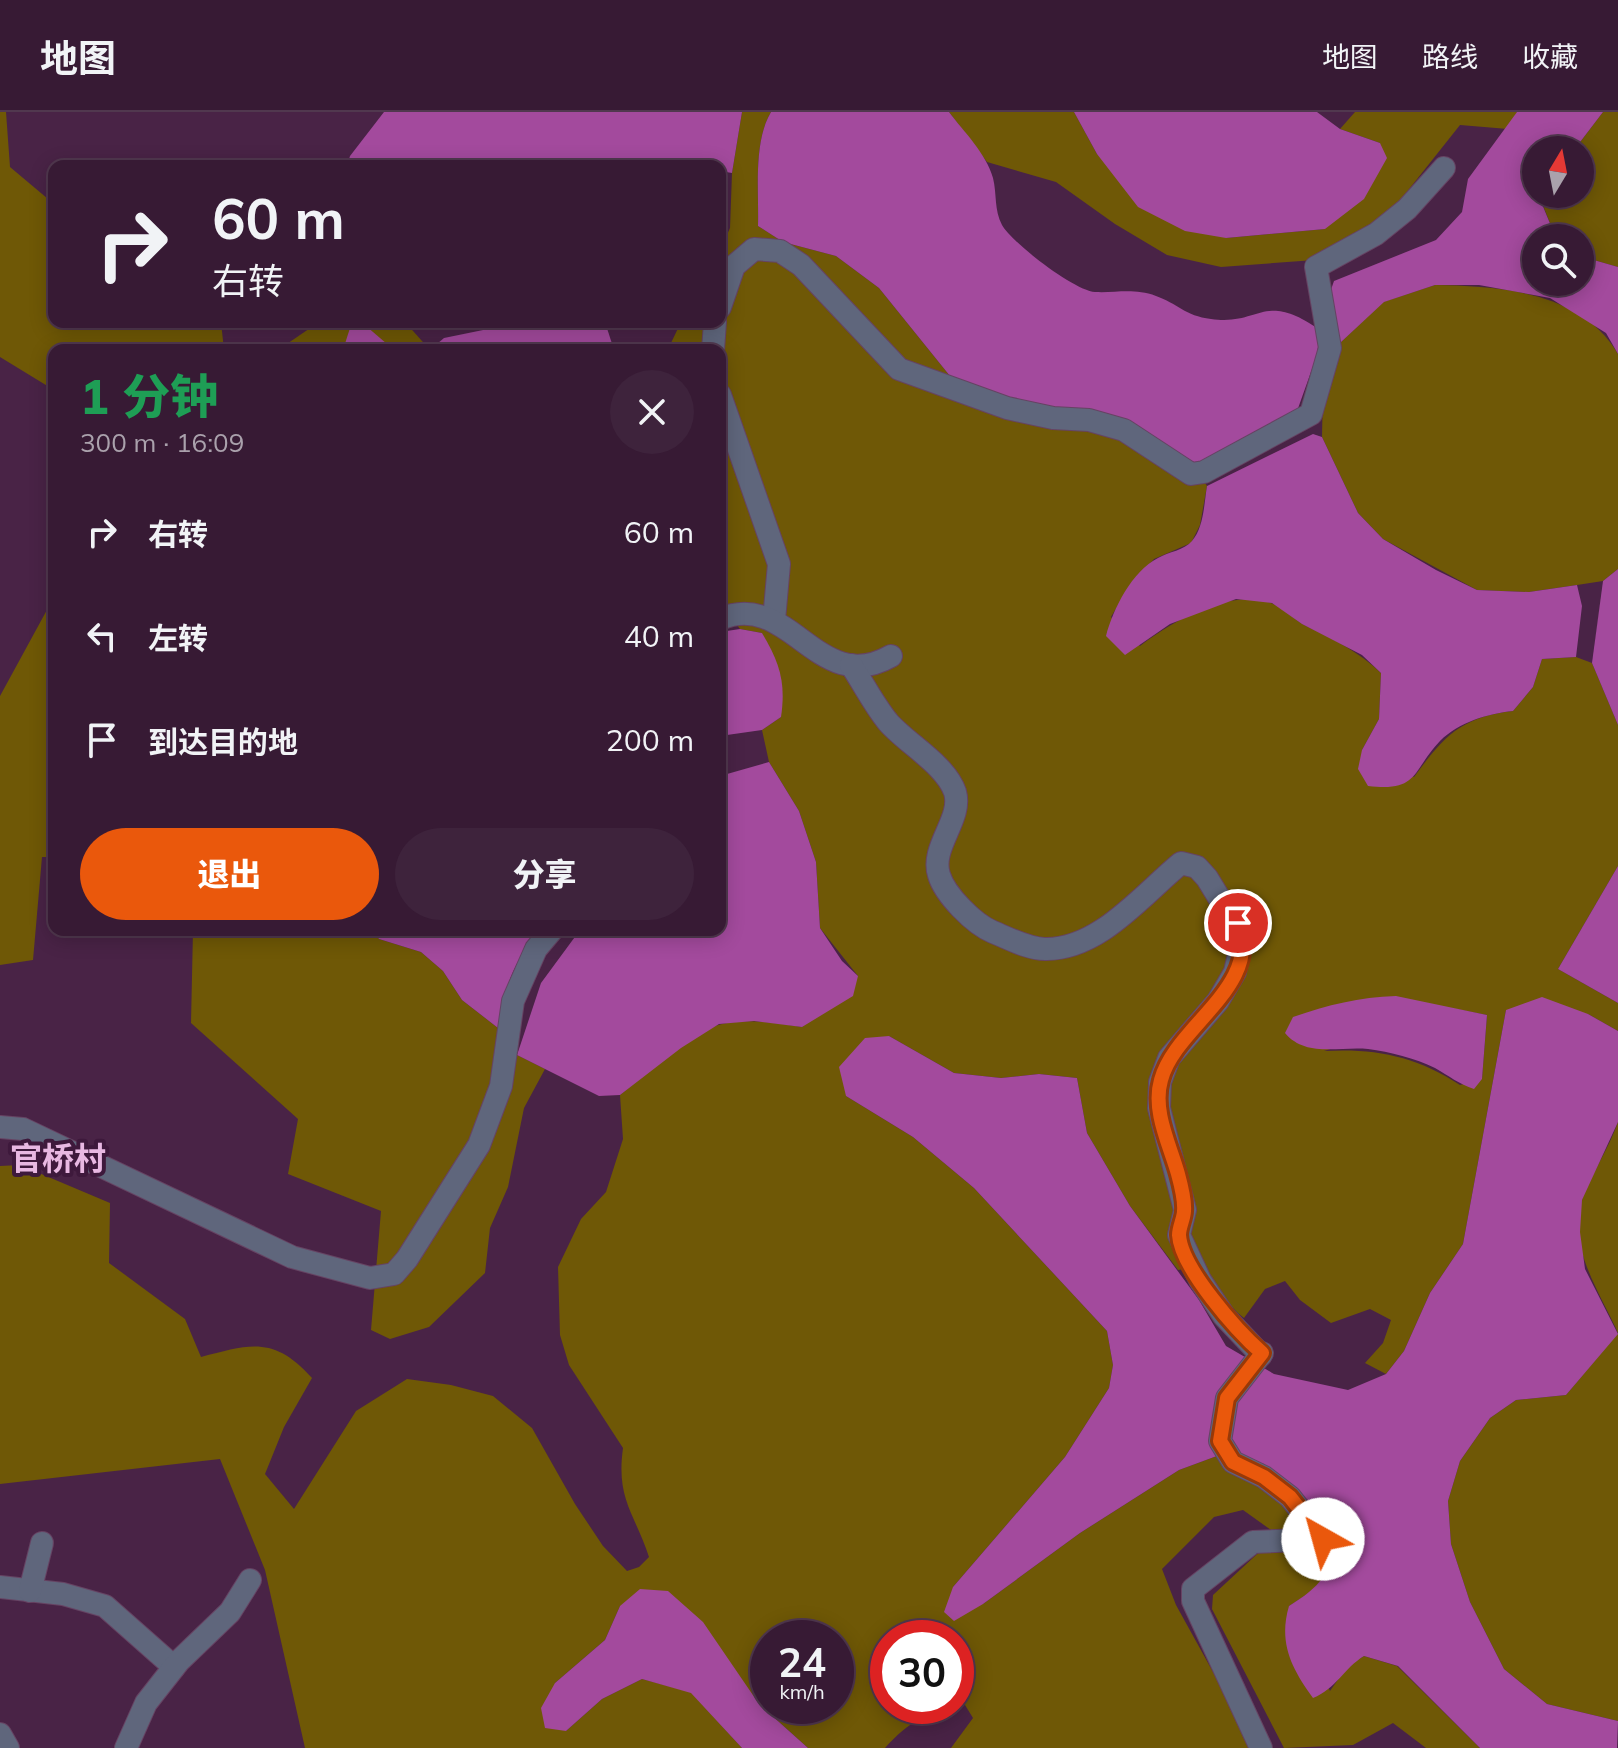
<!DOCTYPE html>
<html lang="zh">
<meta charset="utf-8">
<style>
body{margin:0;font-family:Mulish,"Noto Sans SC",sans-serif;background:#3e233c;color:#f1f3f6;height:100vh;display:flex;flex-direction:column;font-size:30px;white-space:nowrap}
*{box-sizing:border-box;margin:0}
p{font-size:26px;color:#aaa1ac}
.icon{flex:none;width:44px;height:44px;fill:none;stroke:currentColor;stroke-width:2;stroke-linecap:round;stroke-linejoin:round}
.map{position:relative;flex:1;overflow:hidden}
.panel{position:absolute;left:48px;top:232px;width:678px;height:592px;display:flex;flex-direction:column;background:#371a34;border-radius:16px;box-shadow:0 4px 20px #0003,0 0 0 2px #51384f}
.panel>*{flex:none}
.banner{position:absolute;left:48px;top:48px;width:678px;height:168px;border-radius:16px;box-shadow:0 4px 20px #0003,0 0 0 2px #51384f;background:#371a34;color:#f1f3f6;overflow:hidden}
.needle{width:52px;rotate:10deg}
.buttons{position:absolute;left:1522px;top:24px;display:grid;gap:16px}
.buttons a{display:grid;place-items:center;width:72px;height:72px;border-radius:50%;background:#371a34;box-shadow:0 4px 20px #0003,0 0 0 2px #51384f;font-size:40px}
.speed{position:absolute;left:750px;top:1508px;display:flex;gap:16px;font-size:40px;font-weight:700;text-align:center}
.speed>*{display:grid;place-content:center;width:104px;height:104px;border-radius:50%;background:#371a34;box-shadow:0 4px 20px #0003,0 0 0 2px #51384f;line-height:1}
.speed small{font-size:20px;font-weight:400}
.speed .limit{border:12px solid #d22;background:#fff;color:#111}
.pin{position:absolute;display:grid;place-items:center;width:68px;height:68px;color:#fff;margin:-34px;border:4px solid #fff;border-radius:50%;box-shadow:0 2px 8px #0007}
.me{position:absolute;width:88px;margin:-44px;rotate:322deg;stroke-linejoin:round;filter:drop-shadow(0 0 6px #0008)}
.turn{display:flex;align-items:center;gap:28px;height:168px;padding:0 32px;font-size:36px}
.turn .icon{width:104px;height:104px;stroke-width:2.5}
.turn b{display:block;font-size:56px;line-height:68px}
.round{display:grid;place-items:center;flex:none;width:84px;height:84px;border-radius:42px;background:#3e233c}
.headline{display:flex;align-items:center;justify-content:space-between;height:136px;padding:0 32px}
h1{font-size:48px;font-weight:800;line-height:60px;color:#1e9e55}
.action{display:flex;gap:16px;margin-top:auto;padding:16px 32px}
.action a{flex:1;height:92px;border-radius:48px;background:#ea580c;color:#fff;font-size:32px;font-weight:800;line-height:92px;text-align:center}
.action a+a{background:#3e233c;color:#f1f3f6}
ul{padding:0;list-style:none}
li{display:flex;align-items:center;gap:24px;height:104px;padding:0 32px}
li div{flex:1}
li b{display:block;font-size:30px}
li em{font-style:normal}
header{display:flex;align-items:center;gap:48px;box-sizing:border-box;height:112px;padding:0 40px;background:#371a34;border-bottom:2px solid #51384f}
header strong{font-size:38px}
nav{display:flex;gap:44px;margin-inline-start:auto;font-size:28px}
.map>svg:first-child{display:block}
</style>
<header>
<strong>地图</strong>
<nav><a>地图</a><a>路线</a><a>收藏</a></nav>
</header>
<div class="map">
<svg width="1618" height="1636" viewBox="0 0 1618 1636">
<rect width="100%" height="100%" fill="#492346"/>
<g fill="#6f5806" fill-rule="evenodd">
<path d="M0,0H6L10,55L54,92V210H221L224,238H54V278L0,245Z"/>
<path d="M742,0H771C753,30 759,80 758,114L783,130L836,144L879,176L950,264L1192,351L1207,374L1200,413L1191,431L1154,447L1127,478L1111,505L1140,534C1173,509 1228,476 1271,491C1284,496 1295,509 1308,515C1335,528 1359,540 1381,561L1379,607L1362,638L1414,665C1444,624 1461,605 1513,599L1533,575L1542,547L1576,545L1592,551L1618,613V754L1558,857L1618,891V919L1588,902L1506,898L1463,1132L1430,1181L1404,1239L1386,1262L1365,1251L1383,1231L1391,1208L1370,1197L1331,1211L1300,1188L1285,1169L1265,1177L1244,1206C1224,1191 1219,1172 1202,1154L1178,1158L1130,1094L1087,1021L1077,966L1039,962L1001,966L954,961L889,924L846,984L913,1025L974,1076L1107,1219L1113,1253L1109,1276L1065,1345L953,1475L983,1492L1080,1421L1179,1358L1225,1341L1264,1352L1339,1425C1330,1464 1323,1473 1289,1494L1330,1579L1348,1553L1364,1544L1397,1554L1480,1636H1426L1393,1611L1353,1633L1284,1636L1212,1497L1213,1483L1269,1431L1271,1418L1243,1398L1214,1405L1162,1457L1176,1493L1255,1636H951L973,1606L965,1593C930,1598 908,1610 885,1636H808L759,1592L737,1563L620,1494L605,1528L555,1571L566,1619L602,1587L642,1567L691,1580L742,1636H305L265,1458L220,1347L0,1372V1054L20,1053L110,1091L109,1151L185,1207L201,1245C251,1232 274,1224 312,1266L284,1315L265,1362L294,1397L356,1299L407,1267L451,1273L493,1284L532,1316L575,1392L603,1434L627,1459L639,1455L649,1445C634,1400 616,1387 623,1336L569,1253L560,1223L558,1155L581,1107L606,1080L623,1027L620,983C643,965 695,918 722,912C749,906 776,911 802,915L858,864L820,816L816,750L799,699L769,650L762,618L781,605L762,521L740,517L720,490V238H663L671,231L681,210H720V139L730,116L732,61ZM1456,897L1487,903L1482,967L1460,973C1416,944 1375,936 1324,939ZM768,1526H836V1594H768ZM888,1526H956V1594H888Z"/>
<path d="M949,0H1074L1097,42L1226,126L1325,117L1380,31L1340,17L1355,0H1517L1508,17L1460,13L1379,115L1329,147L1221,155L1167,143L1115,112L1056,70L987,50Z"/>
<path d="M1603,0H1618V155L1580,144V126H1556L1542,91L1547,82H1580V38H1574Z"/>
<path d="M1435,173C1501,174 1582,180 1618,242V457L1603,469L1577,473L1529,480L1477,478L1383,427L1358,401L1322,325L1323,273L1340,231L1383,190Z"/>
<path d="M319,210H405L430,238H278Z"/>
<path d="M54,485V745H42L33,848L0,853V584Z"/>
<path d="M193,818H372L379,827L421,840L443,859L462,888L498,916L517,943L545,957L524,996L508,1075L490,1116L485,1161L429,1215L390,1227L371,1218L381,1099L288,1062L298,1007L191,911Z"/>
<path d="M1618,1010V1221C1600,1180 1565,1132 1583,1085C1593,1059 1609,1036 1618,1010Z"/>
<path d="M1618,1221V1609L1547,1592L1504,1557L1470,1490L1451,1432L1448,1389L1460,1349L1490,1306L1516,1288L1566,1283Z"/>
</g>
<g fill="#a34a9d">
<path d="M384,0H742L732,61L720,59V54H347L350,44Z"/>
<path d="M771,0H949C964,20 986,41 993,66C997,82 994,98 1002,113C1012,131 1075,179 1095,180C1117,181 1134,176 1156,184C1177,191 1185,204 1211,207C1262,214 1262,178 1320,218L1317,243L1296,302L1210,352L1192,351L950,264L879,176L836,144L783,130L758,114C759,80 753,30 771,0Z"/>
<path d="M1074,0H1317L1340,17L1380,31L1387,46L1364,87L1325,117L1226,126L1185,119L1138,95L1097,42Z"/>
<path d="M1517,0H1603L1574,38H1536V82H1547L1542,92L1556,126H1536V170H1580V144L1618,155V242L1606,221L1550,186L1479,173H1435L1384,190L1340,231L1325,195L1334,169L1436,128L1462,100L1468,67Z"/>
<path d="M522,210H605L614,238H430L444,226Z"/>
<path d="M366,214L394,238H343L350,216Z"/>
<path d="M1313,322L1322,325L1358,401L1383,427L1436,458L1477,478L1529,480L1577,473L1582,494L1576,545L1542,547L1533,575L1513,599C1487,602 1459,610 1440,629C1411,660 1419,680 1368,674L1358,657L1362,638L1379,607L1381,561L1362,543L1302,512L1272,491L1236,487L1170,512L1125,543L1106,524C1113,497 1132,459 1158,446C1168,440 1185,438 1192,429C1204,415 1204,392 1207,374Z"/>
<path d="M1618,457V613L1592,551L1603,469Z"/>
<path d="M740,517L762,521C780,551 786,571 781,605L762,618L720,624V520Z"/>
<path d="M769,650L799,699L816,750L820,816L842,849L858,864L853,884L802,915L754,909L719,912L681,936L620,983L599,984L517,943L541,871L580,818H720V664Z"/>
<path d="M1618,754V891L1558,857Z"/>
<path d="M372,818H537C515,850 503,877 498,916L462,888L443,859L421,840L379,827Z"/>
<path d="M1396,884L1487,903L1482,967L1474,977C1459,972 1449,964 1435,956C1415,946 1390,940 1368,937C1340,934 1306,946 1285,921L1293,905C1328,893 1359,885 1396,884Z"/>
<path d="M1542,885L1588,902L1618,919V1010L1582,1088L1580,1120L1585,1157L1618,1222L1566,1283L1516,1288L1490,1306L1460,1349L1448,1389L1451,1432L1470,1490L1504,1557L1547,1592L1618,1609L1617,1636H1480L1398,1554L1364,1544C1344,1556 1336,1577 1313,1586C1292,1557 1278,1531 1289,1494C1321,1474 1330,1462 1339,1425L1264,1352L1225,1341L1179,1358L1080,1421L983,1492L954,1509L944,1500L953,1475L1065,1345L1109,1276L1113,1253L1107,1219L974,1076L913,1025L846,984L839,955L865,926L889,924L954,961L1001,966L1039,962L1077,966L1087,1021L1130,1094L1199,1188L1226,1234L1274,1262L1348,1278L1386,1262L1404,1239L1430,1181L1463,1132L1506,898Z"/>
<path d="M640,1477L668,1479L703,1510L759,1592L808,1636H742L691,1581L642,1567L602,1587L566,1619L545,1616L541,1596L555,1571L605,1528L620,1494Z"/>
</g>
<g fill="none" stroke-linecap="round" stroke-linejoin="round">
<g stroke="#664363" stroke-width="24">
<g id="minor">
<path d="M720,195L734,154L754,137L780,139L801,153L899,257L1007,296L1053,306L1089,308L1124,318L1191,362L1204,360L1311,302L1330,236L1316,155L1376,122L1407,97L1444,56"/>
<path d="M713,238L715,210"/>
<path d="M720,283L779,452L774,508"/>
<path d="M720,507C790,477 818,586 891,544"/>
<path d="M851,553C863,571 874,593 888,610C907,632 945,652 955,680C963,707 930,735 939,763C945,783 974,812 993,820C1008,826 1028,837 1045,837C1099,838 1142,783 1181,751L1197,755L1207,766L1243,825L1235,860L1218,889L1169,946L1160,970L1159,996L1185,1098L1179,1123L1200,1168L1224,1204L1261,1243"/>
<path d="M0,1015L23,1017L292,1145L370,1166L394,1162L407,1147L479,1033L501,974L513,889L536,837L552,818"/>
<path d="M1262,1241L1227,1286L1220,1329L1233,1350L1264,1365L1290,1385L1323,1427"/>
<path d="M0,1475L63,1482L105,1494L174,1555"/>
<path d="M30,1479L42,1431"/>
<path d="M0,1622L8,1636"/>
<path d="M126,1636L146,1591L179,1549L230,1500L250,1468"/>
<path d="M1261,1636L1193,1489V1477L1253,1430L1323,1427"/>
</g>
</g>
<use href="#minor" stroke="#5f667c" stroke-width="22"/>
</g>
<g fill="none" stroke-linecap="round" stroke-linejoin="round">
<g stroke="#983908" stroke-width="20">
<path id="route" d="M1238,811C1263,874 1175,914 1161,968C1152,999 1170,1033 1178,1062C1181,1073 1185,1088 1184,1099C1184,1106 1179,1115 1179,1123C1181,1156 1237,1219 1262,1241L1227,1286L1220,1329L1233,1350L1264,1365L1290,1385L1323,1427"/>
</g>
<use href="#route" stroke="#ea580c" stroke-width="14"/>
</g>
<g text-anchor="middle" stroke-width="8" stroke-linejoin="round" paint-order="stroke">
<g font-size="32" font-weight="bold" fill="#e8b8e2" stroke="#3e193c">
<text x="58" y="1058">官桥村</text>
</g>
</g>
</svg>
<div class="buttons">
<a><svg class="needle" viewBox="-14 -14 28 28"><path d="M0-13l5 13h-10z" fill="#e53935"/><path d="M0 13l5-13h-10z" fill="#aaa1ac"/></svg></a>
<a><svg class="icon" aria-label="search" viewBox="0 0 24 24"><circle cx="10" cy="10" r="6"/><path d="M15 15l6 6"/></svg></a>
</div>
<div class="speed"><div>24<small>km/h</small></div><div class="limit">30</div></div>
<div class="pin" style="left:1238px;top:811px;background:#d93025"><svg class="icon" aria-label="arrive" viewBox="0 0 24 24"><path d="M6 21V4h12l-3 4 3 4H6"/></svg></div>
<svg class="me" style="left:1323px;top:1427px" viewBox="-20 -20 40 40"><circle r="19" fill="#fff"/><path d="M0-13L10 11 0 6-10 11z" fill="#ea580c"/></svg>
<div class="banner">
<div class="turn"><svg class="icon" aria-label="right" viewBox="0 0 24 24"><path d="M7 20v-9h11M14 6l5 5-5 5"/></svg><div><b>60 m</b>右转</div></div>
</div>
<section class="panel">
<div class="headline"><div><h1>1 分钟</h1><p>300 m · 16:09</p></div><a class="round"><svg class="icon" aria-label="close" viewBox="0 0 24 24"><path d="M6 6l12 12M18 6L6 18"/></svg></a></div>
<ul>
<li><svg class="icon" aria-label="right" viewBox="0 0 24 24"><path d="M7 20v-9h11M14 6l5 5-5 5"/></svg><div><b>右转</b></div><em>60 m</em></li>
<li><svg class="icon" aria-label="left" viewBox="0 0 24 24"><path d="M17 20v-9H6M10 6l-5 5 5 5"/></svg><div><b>左转</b></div><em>40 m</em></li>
<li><svg class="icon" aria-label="arrive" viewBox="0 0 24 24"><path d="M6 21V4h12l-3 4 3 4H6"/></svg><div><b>到达目的地</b></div><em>200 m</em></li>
</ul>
<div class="action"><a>退出</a><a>分享</a></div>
</section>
</div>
